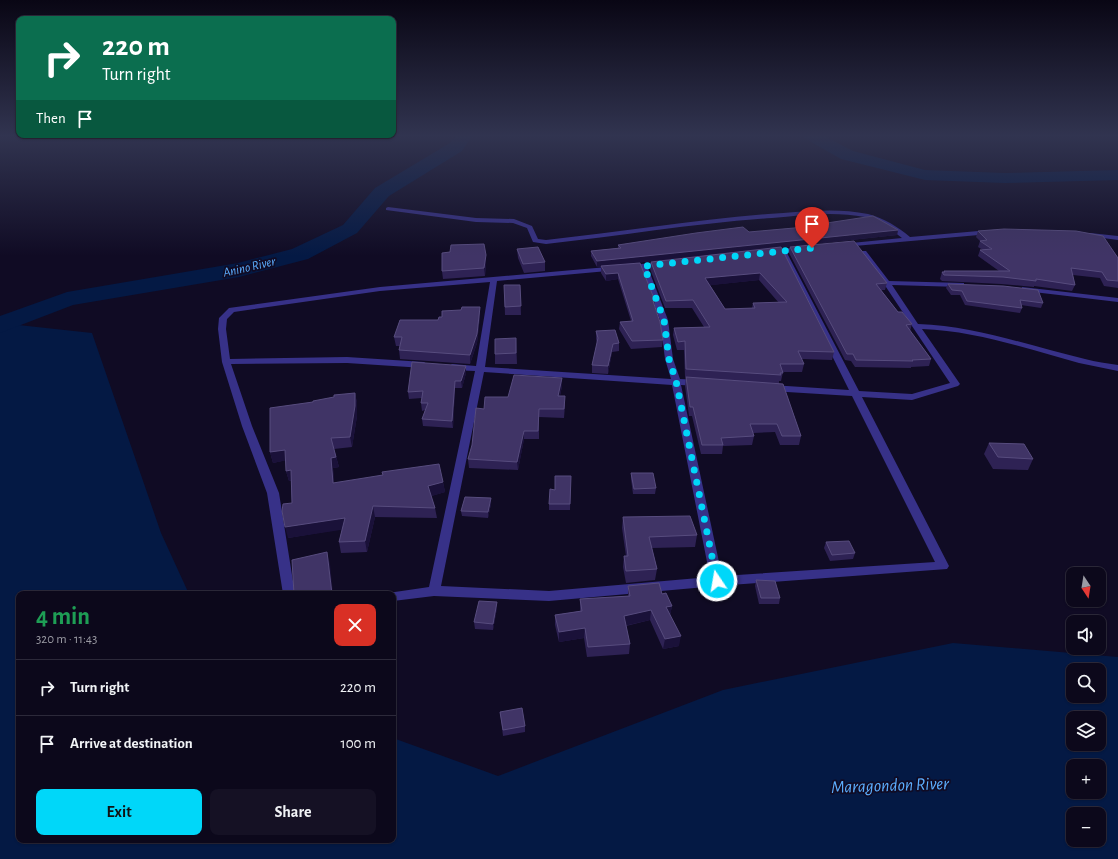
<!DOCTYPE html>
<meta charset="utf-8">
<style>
body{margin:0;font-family:"Alegreya Sans",sans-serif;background:#151124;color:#f1f3f6;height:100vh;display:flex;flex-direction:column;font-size:15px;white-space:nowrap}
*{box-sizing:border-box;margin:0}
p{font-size:13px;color:#9a9aa3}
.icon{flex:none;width:22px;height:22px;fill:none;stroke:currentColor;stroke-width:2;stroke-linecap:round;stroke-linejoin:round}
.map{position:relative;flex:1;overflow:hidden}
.sheet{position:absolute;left:16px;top:591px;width:380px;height:252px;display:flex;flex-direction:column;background:#0c081b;border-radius:8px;box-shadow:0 1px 3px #0004,0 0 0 1px #2c293a}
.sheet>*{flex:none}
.top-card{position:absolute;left:16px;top:16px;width:380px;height:122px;border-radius:8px;box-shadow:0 1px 3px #0004,0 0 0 1px #2c293a;background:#0b6e4f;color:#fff;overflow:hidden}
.needle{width:26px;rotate:168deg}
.buttons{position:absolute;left:1066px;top:567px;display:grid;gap:8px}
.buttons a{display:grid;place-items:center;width:40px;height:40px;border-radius:8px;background:#0c081b;box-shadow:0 1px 3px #0004,0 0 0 1px #2c293a;font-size:20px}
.pin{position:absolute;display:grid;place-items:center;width:34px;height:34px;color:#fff;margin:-41px -17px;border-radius:50% 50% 50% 0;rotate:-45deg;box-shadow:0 0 4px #0007}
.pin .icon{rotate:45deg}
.me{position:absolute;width:44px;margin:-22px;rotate:348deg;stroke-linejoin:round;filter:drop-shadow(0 0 3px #0008)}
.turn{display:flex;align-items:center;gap:14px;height:84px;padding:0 20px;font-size:18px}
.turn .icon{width:52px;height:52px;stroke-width:2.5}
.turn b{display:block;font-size:28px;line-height:34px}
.then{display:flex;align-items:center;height:38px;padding:0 20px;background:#0003;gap:8px;font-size:15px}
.round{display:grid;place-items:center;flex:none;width:42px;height:42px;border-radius:8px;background:#151124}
.summary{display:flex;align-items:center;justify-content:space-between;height:68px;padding:0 20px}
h1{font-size:24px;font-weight:700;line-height:30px;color:#1e9e55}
.cta{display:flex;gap:8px;margin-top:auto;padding:8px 20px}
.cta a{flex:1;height:46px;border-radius:8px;background:#00d7f9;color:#111;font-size:16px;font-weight:700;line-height:46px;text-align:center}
.cta a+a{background:#151124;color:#f1f3f6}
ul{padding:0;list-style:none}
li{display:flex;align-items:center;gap:12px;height:56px;padding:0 20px;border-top:1px solid #2c293a}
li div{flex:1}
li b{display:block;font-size:15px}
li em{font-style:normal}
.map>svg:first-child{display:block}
</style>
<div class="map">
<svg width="1118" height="859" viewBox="0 0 1118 859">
<rect width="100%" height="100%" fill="#100b24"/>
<path fill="#041944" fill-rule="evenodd" d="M0,323L92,333L161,533L189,594H19V840H393V738L498,776L723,690L953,643L1118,657V859H0ZM1073,670H1099V696H1073ZM1073,718H1099V744H1073ZM1073,766H1099V792H1073ZM1073,814H1099V840H1073Z"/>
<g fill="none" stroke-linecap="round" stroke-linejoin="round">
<g fill="#041944" fill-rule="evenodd">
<path d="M456,136H472L462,151L389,196L357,233L308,259L239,277L73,305L0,333V316L67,292L238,263L292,249L343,225L375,188L450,143Z"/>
<path d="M804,136H824L853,151L925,170L1005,173L1118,170V180L1005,183L925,180L841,159L806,139Z"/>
</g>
<g fill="#373188" fill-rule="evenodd">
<path d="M388,207L476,218L514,219L532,226L538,239L546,240C620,232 694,220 768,214C801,212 835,207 868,214C884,218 898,227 910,237L990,230L993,232L990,234L843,247L840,245L841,244L902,238C891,229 879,221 865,217C835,211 803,215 772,218C696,223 621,236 546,244L533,242L527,228L513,223L476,222L386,210V208Z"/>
<path d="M1090,233L1118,236V240L1088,236L1087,235Z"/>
<path d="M803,247L807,249L805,250L787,253L859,391L912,394L950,383L884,284L859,253L863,251H866L889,281L964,283V287H961L892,285L918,324C978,326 1028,346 1085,359C1096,362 1107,363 1118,365V371C1105,368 1092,366 1079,363C1027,349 977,331 922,329L960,384L958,386L912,400L862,397L949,566L947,569L717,586L549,601L434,596L393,601V594H388V593L429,587L475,371L452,370L448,367L452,364L476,366L490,282L380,291L234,312L227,319L226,329L230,359L347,357L424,362L428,365L424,368L347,363L231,364L252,426L279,493L295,594H283L267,493L242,426L222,362L218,329L219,318L229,308L380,287L664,262H667V266L648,268L668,320L673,359L680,379L698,380L703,383L698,386L681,385L722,576L935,562L852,396L771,391L766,388L771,385L849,390L781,253L769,254L765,252L769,250ZM641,268L660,320L665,359L671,379L485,367L497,281ZM484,372L672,385L710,577L549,591L441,586Z"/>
<path d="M1022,287L1118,298V302L1025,291H1022Z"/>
</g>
</g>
<g fill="#2e2254" fill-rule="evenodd">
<path d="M898,230L897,235L597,267L591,256V251L618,248V245L749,232Z"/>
<path d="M978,231L1118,258V288L1104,286L1100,278L1073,275L1075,285L1072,291L1034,286V287L1001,284L942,281L940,279L942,272H943L944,271H999L978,256L980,250H983L978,247L980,241L976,237Z"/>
<path d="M781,247L834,352L832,360L802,359L804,364L802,372H783L781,381H779V384L685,377L684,350H677L673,335L674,328L704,327L692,308H665L650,269L651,262ZM759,280L779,303H753L752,308L725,309L710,285Z"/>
<path d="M790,247L887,283L885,290H881L898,312L912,324L910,331L931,359L929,366L911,367V368L855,367L851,361L845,360L789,253Z"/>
<path d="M517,249L545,262V271L524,273L518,258Z"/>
<path d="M640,263L655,301L654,306L663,340L662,347L631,349L619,329L620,322L631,321L618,279L606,281L601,273V266Z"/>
<path d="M486,264L485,276L443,279L442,271Z"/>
<path d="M948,284L1043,303L1041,308L1021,305L1022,308L1020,313L965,305L960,295H951L946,288Z"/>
<path d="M504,285H520L521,315H505Z"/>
<path d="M480,307V316L477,343L470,364L400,359L399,350L400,346H396L394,337L438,320L442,317L461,310Z"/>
<path d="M596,331L619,343V351L612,352L608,374L592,373V365L597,343L596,339Z"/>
<path d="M516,338L517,364H495V354Z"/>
<path d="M466,366V373L462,388H455L453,428L423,426L422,419L425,410L422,411L421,403L422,398L409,399L408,392Z"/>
<path d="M686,377L783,384L801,436L799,445H780L775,432L753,433L754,436L752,445L723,446L722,454H701L692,416H689L685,386Z"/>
<path d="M562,378V386L560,396L565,405L564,418L539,417V439H524L518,470L469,468L468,459L508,397Z"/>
<path d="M355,393L357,403V416L352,447L334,449L339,467L333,468L334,483L443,482L445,492L431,496L435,508L437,518L375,517L367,552L341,553L339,542L342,529L288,538L292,503L291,481H289L286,471V460L273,463L270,452L313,402Z"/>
<path d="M989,443L1033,459L1028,470L993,469L984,454Z"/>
<path d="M631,473L656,488L655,494H633L631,479Z"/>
<path d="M571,476L570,510H549V504L555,490Z"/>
<path d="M491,504L488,518L462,516L461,511Z"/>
<path d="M623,517L697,535L695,547L652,548L657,569L655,580L626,583L623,567L624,556H626L622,528Z"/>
<path d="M826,542L855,553L853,559L830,561L824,548Z"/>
<path d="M756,580L780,598L779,604H759L755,586Z"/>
<path d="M628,586L662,594L672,606L670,615L679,646L663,649L650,620L626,626L630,644L629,654L587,657L584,638L559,642L555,625V615L580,611V599L628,596Z"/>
<path d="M497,602V608L493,630L475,629L474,622Z"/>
<path d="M500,712L525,726V732L503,736Z"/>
</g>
<g fill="#1a1139">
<path d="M898,230L897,235L597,267V261Z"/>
<path d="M486,255V264L485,276L484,268Z"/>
<path d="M618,273V279L606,281V274Z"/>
<path d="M760,273L759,280L704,286L705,278Z"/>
<path d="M480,307V316L477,343L470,364V355Z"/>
<path d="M613,344L612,352L608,374V366Z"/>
<path d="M466,366V373L462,388L461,381Z"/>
<path d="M562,378V386L558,404V396Z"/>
<path d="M455,381V388L453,428L452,421Z"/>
<path d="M355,393L357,403V416L352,447L350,437Z"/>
<path d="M524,431V439L518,470L517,462Z"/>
<path d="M285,450L288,460L273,463L270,452Z"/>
<path d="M336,457L339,467L333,468L335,494L333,483L331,458Z"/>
<path d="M291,470L294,480L289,481L286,471Z"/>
<path d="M443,482L445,492L429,497L428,486Z"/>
<path d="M491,498V504L488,518V512Z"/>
<path d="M373,506L375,517L367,552L365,541Z"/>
<path d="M345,518L347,529L288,538L285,527Z"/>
<path d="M327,552L330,564L333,594H332Z"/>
<path d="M497,602V608L493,630V624Z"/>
<path d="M672,606L670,616L666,607Z"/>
<path d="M651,610L650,620L624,626V616Z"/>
<path d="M585,628L584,638L559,642V632Z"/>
<path d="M681,636L679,646L663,649L665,639Z"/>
</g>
<g fill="#403466" stroke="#574c7e" fill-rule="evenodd">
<path d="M873,216L898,230L597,261L591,251L621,248L618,245L696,233L743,227L749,232L794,228Z"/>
<path d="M1004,229L1076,231L1103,236L1118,258V281L1107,280L1102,272L1071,268L1075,285L1036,279V281L1003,277L944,275L942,272H945L944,271H1010L980,250L992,249L980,241L987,240L978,231Z"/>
<path d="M854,241L887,283L876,284L898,312H902L912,324L906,325L931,359L912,360L913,361L856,360L853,354H847L790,247Z"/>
<path d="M484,244L486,255L484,268L442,271V253L450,252L451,245Z"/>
<path d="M538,247L545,262L523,264L517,249Z"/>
<path d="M781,247L834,352L798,351L804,364H780L783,373H780L781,375L686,369L685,341L678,342L674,328L710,327L693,300L666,301L651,262ZM760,273L787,302L753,303L755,308L725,309L705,278Z"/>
<path d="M640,263L655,301H653L660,322L663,340L632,341L620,322L633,321L618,273L606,274L601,266Z"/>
<path d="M948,284L1003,286L1038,290L1043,303L1020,300L1022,308L967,301L962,291L952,290Z"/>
<path d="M504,285H520L521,306L505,307Z"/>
<path d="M462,307H480L477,334L470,355L399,350L402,337H394L400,320H438L439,317H442V311L461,310Z"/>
<path d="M615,330L619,343L613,344L608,366L592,365L598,338L596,331Z"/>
<path d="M516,338V353L495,354V339Z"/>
<path d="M412,362L466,366L461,381H455L452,421L422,419L428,403H421L423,391L408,392Z"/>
<path d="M514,375L562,378L558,396H565L564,409H539L538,431H524L517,462L468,459L472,445L476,408L484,409L485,397H508Z"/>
<path d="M686,377L783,384L801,436H782L777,424H750L754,436L721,438L723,445H702L693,407H690Z"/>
<path d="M355,393V406L350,437L331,438L336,457L331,458L333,483L383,475L382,472L439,464L443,482L428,486L435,508L373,506L365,541L339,542L345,518L285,527L282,511L283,504L292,503L291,470L286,471L285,450L270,452V408L313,402V401L334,397V395Z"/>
<path d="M989,443L1024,444L1033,459L998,457Z"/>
<path d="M631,473H653L656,488L634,489Z"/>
<path d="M555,476H571L570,504H549L550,489L555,490Z"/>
<path d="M465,497L491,498L488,512L461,511Z"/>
<path d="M690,516L697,535L649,537L657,569L626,571L624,556H628L623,517Z"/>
<path d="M849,541L855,553L832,555L826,542Z"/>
<path d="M327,552L332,594H294L292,560Z"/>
<path d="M756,580L775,581L780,598H761Z"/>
<path d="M659,583L662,594L666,593L672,606L666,607L681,636L665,639L651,610L624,616L630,644L588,647L585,628L559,632L555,615L582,611L580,599L630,596L628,586Z"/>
<path d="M479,601L497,602L493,624L474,622Z"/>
<path d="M522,708L525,726L503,730L500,712Z"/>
</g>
<linearGradient id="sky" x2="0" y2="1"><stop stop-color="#090614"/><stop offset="0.53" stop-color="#313450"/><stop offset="1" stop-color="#313450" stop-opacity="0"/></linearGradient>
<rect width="1118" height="256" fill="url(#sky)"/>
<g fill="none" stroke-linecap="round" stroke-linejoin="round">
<path stroke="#00d7f9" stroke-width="7" stroke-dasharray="0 12.6" d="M717,581L676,381L669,359L664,320L644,266L812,248"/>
</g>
<g text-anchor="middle" stroke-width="3.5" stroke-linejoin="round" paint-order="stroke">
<g font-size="13" font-style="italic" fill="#5caeff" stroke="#100b24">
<text transform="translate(249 266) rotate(-13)" y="5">Anino River</text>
</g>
<g font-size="18" font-style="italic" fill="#5caeff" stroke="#100b24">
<text transform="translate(890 785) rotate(-2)" y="6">Maragondon River</text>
</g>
</g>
</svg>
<div class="buttons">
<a><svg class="needle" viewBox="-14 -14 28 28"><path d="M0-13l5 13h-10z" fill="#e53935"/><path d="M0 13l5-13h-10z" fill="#9a9aa3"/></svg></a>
<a><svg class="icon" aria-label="sound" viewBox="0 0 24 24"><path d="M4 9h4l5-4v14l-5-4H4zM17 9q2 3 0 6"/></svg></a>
<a><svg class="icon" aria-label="search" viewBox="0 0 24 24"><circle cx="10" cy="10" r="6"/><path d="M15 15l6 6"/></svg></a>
<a><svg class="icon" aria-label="layers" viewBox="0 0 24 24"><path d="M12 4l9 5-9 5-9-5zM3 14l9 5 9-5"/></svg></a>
<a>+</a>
<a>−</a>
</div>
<div class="pin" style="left:812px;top:248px;background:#d93025"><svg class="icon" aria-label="arrive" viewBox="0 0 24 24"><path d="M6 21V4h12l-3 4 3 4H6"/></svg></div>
<svg class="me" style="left:717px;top:581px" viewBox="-20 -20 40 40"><circle r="17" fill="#00d7f9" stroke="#fff" stroke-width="3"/><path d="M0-11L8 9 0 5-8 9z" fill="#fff"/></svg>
<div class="top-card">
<div class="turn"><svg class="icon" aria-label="right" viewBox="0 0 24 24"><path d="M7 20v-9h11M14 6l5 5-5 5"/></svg><div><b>220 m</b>Turn right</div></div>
<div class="then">Then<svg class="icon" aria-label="arrive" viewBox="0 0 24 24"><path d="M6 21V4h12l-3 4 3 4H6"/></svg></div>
</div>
<section class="sheet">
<div class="summary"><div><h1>4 min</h1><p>320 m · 11:43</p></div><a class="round" style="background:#d93025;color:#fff"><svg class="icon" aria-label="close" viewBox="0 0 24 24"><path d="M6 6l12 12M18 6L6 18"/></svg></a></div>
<ul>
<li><svg class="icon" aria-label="right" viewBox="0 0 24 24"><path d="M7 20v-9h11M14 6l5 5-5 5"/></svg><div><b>Turn right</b></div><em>220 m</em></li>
<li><svg class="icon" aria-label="arrive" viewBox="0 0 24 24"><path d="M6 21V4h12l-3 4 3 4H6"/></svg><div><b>Arrive at destination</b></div><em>100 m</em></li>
</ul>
<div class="cta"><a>Exit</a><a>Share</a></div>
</section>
</div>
